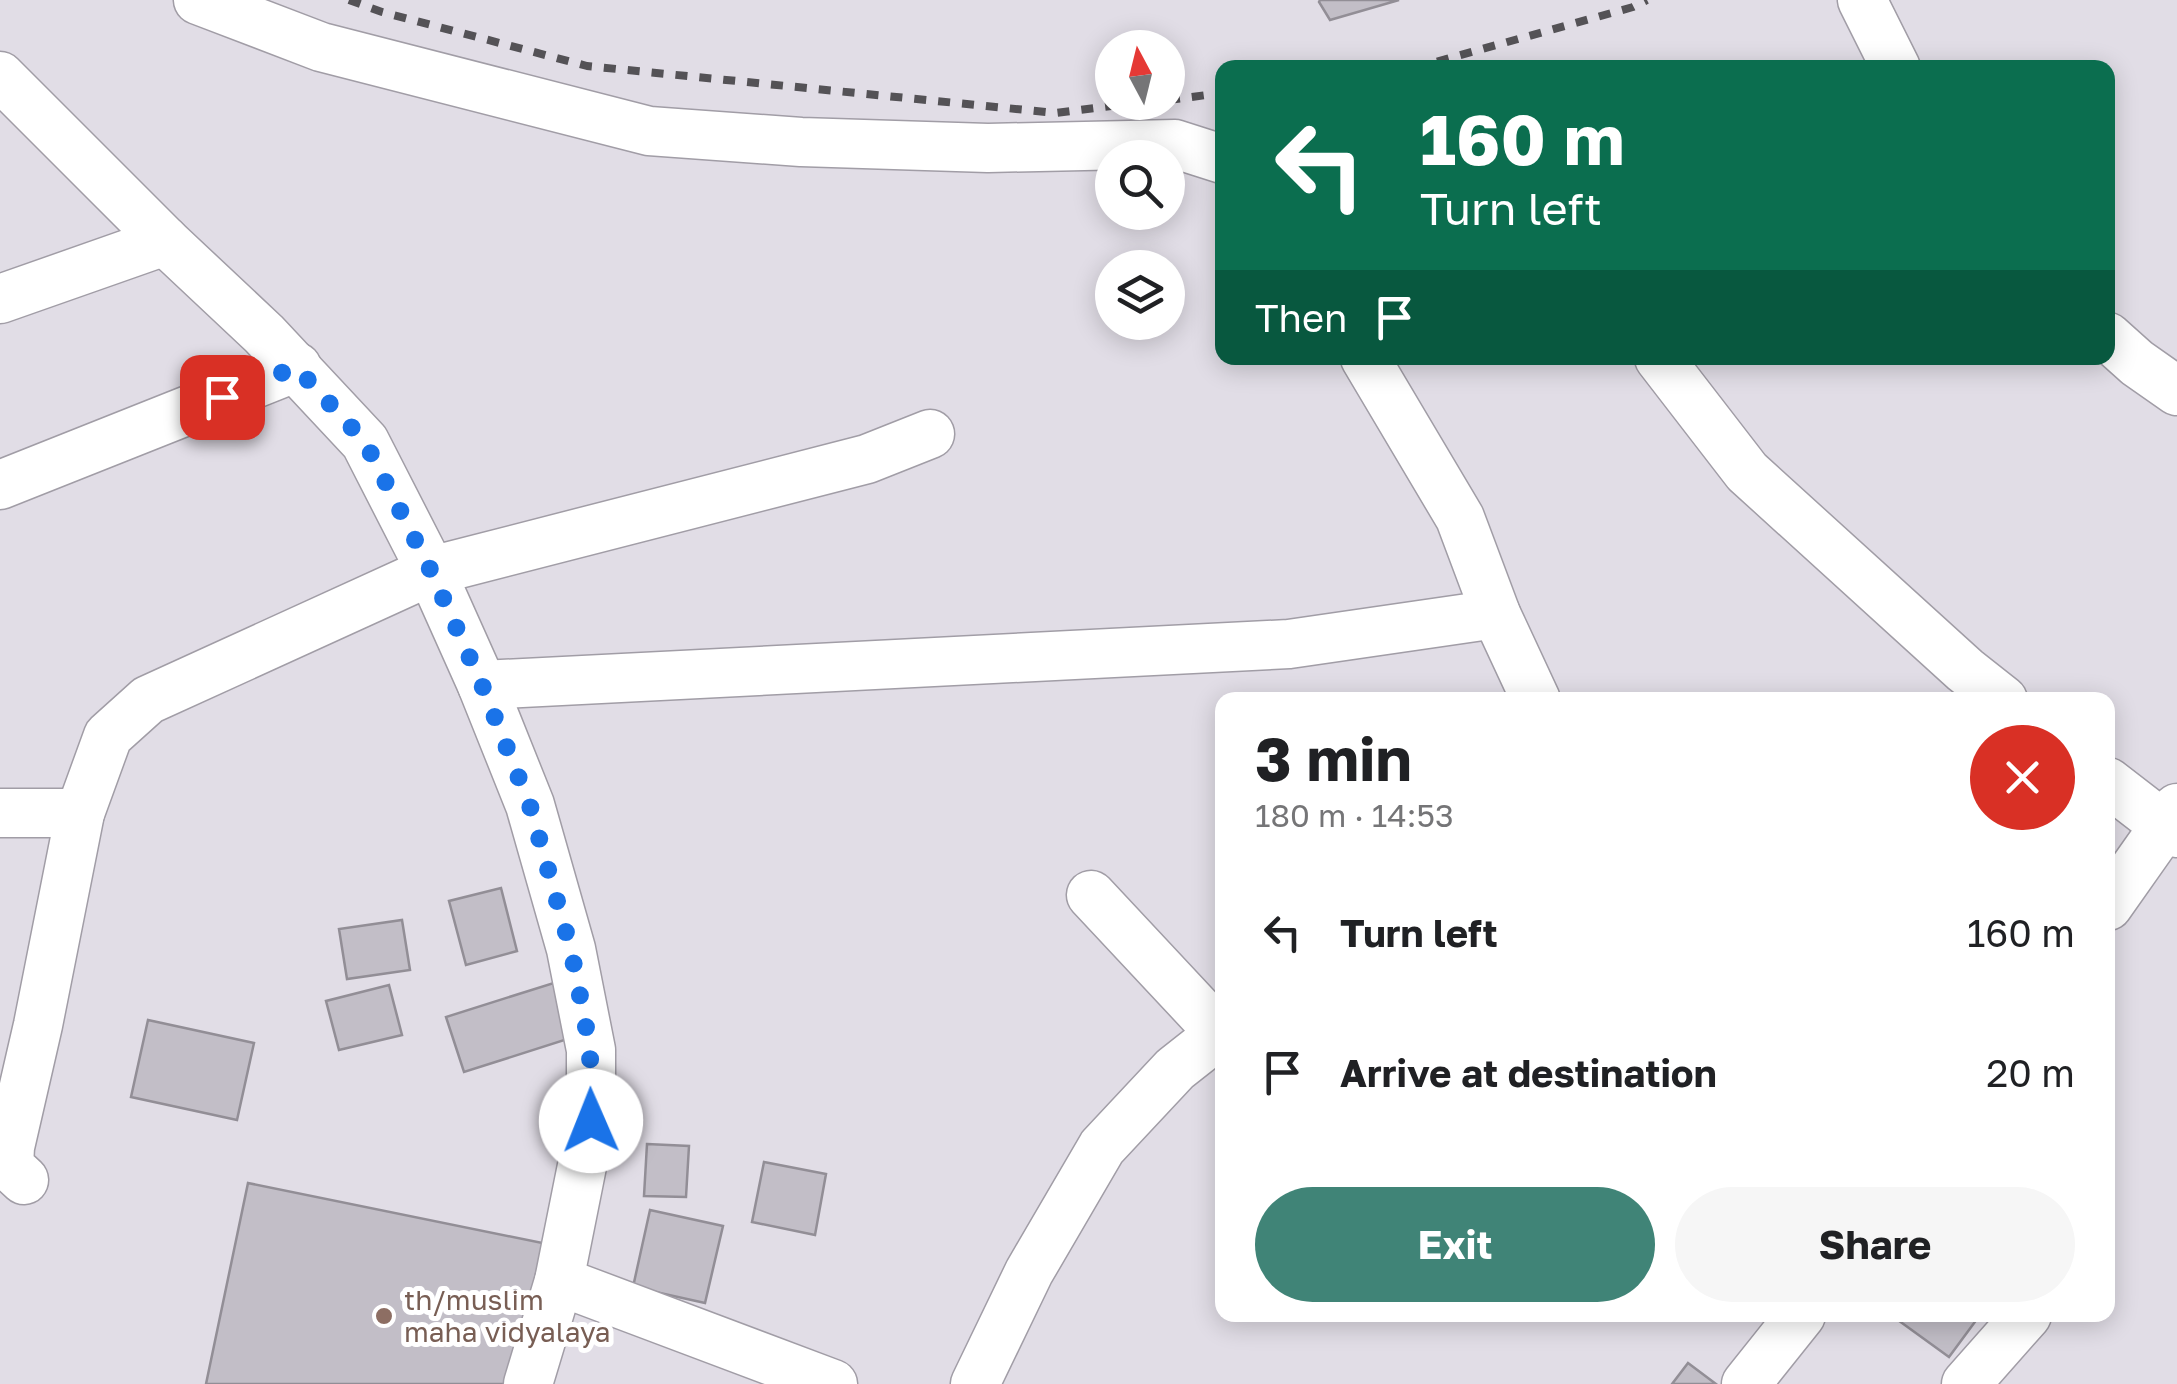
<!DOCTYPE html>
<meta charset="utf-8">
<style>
body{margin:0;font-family:"Golos Text",sans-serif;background:#f6f6f6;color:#202124;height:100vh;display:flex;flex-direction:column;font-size:38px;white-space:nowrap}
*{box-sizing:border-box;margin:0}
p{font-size:32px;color:#757577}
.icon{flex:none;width:55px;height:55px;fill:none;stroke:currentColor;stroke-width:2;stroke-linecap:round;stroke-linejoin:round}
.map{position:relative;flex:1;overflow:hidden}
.details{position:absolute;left:1215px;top:692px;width:900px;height:630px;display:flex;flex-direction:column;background:#fff;border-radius:20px;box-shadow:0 5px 25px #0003}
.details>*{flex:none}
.hud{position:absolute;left:1215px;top:60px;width:900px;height:305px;border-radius:20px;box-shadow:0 5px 25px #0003;background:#0b6e4f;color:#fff;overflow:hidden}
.needle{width:65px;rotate:353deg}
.tools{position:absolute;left:1095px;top:30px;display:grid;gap:20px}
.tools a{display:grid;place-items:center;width:90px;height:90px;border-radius:50%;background:#fff;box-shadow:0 5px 25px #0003;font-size:50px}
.pin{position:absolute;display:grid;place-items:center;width:85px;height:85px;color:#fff;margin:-42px;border-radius:20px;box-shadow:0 5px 15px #0006}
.me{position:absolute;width:110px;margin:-55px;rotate:359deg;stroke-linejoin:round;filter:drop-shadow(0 0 8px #0008)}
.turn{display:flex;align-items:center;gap:35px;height:210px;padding:0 40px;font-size:45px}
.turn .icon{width:130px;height:130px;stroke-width:2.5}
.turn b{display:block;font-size:70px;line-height:85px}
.then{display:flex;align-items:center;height:95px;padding:0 40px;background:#0003;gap:20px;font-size:38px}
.round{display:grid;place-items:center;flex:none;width:105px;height:105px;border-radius:52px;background:#f6f6f6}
.head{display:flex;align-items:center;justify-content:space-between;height:170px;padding:0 40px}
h1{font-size:60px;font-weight:700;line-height:75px}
.cta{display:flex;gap:20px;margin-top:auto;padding:20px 40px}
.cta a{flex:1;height:115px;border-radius:60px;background:#408477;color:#fff;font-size:40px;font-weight:700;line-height:115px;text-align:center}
.cta a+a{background:#f6f6f6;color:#202124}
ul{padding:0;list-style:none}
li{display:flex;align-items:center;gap:30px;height:140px;padding:0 40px}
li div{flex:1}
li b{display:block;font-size:38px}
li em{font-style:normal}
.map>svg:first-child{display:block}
</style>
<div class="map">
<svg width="2177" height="1384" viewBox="0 0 2177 1384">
<rect width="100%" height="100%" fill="#e1dde6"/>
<g fill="#c2bec7" stroke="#928e96" stroke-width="2.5">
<path d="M1320,0H1399L1330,20L1319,2Z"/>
<path d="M501,888L517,951L466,965L449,901Z"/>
<path d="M402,920L410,970L347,979L339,929Z"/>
<path d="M560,981L577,1036L464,1072L446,1017Z"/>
<path d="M389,985L402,1035L339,1050L326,1001Z"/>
<path d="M148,1020L254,1043L237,1120L131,1097Z"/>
<path d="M647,1144L689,1146L686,1197L644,1196Z"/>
<path d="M764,1162L826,1174L815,1235L752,1222Z"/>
<path d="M248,1183L562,1247L533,1384H206Z"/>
<path d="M650,1210L723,1226L705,1303L633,1287Z"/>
<path d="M1891,1315H1980L1949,1357Z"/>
<path d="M1688,1363L1716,1384H1672Z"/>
</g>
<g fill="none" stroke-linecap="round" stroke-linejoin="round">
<g stroke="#a19da6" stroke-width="51">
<g id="minor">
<path d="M198,0L321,47L649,131L801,142L988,148L1175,144L1222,159"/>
<path d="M1862,0L1896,68"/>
<path d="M0,76L165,241L264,334L365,442L431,571L482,685L530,805L571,949L591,1050V1121L559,1281L528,1384"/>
<path d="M0,299L165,241"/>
<path d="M2108,337L2137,363L2177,391"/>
<path d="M1365,358L1460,518L1496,614L1536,700"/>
<path d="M1659,358L1747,472L1965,670L2003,700"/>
<path d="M0,485L297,367"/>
<path d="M482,685L1289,644L1496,614"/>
<path d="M2108,782L2165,826L2177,833"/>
<path d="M0,813H80"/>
<path d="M1091,895L1220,1033"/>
<path d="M2108,906L2177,808"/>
<path d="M24,1180L9,1166L10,1147L38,1025L80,813L108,736L148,700L431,571L867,459L930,434"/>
<path d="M559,1281L833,1384"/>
<path d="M975,1384L1029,1272L1102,1147L1175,1069L1222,1032"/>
<path d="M1746,1384L1801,1315"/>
<path d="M1966,1384L2027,1315"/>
</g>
</g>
<use href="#minor" stroke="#fff" stroke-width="48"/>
<g stroke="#545256" stroke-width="8" stroke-dasharray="12 12" stroke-linecap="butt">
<path d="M349,0L382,12L587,66L1056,113L1143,102"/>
<path d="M1414,68L1633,7L1647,0"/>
<path d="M1168,100L1222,93"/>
</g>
</g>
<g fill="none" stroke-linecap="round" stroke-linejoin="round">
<path stroke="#1a73e8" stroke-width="18" stroke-dasharray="0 32.4" d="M222,397L296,367L365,442L431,571L482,685L530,806L571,950L584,1016L590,1050L591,1121"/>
</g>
<circle fill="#8d6e63" stroke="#fff" stroke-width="4" cx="384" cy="1316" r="10"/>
<g text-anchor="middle" stroke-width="10" stroke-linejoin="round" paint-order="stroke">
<g font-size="28" fill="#785e54" stroke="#fff" text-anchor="start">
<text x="404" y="1310">th/muslim<tspan x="404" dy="32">maha vidyalaya</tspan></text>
</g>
</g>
</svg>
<div class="tools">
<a><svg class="needle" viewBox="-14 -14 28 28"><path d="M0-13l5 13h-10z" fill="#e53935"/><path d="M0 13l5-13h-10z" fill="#757577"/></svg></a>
<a><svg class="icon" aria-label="search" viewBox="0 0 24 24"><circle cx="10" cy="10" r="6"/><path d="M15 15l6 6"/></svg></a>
<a><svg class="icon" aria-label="layers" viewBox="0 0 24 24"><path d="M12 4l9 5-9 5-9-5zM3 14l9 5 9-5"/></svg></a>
</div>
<div class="pin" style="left:222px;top:397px;background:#d93025"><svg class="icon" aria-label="arrive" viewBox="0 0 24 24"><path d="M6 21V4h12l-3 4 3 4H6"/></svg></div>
<svg class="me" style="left:591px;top:1121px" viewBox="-20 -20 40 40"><circle r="19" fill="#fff"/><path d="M0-13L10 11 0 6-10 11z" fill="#1a73e8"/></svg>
<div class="hud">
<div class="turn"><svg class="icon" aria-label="left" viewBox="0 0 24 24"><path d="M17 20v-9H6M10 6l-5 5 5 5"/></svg><div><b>160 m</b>Turn left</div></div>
<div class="then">Then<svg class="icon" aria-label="arrive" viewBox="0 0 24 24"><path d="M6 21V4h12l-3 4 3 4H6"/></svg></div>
</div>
<section class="details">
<div class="head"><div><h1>3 min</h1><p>180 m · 14:53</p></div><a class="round" style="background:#d93025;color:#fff"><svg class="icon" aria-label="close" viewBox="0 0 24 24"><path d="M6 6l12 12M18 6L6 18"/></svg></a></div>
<ul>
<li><svg class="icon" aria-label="left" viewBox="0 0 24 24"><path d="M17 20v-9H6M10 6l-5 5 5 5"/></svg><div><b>Turn left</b></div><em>160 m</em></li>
<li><svg class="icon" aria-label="arrive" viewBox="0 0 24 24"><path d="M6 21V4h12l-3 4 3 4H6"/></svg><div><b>Arrive at destination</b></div><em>20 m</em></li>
</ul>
<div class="cta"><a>Exit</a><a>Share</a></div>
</section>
</div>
